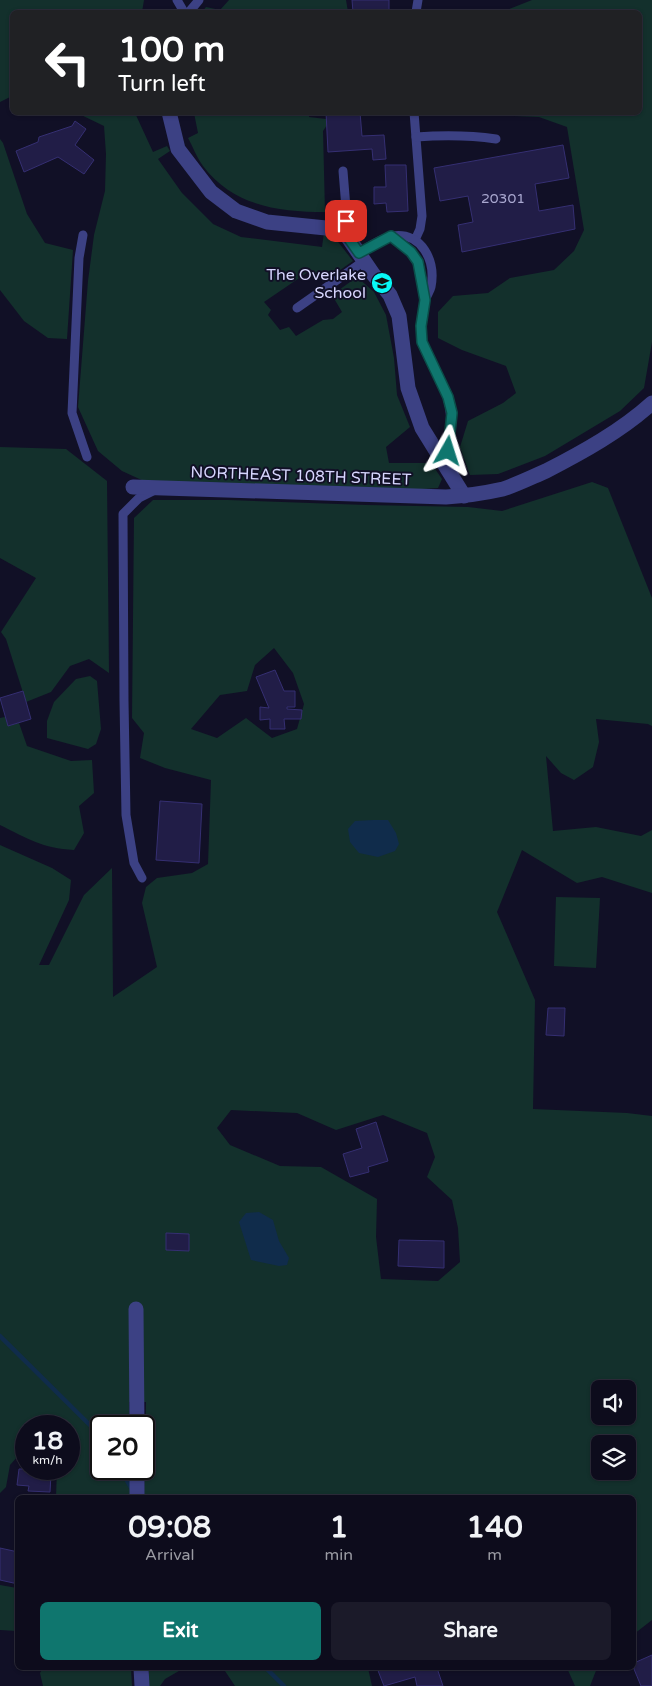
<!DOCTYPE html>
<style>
body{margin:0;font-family:"Varela Round",sans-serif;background:#1b1a29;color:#f1f3f6;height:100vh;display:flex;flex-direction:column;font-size:19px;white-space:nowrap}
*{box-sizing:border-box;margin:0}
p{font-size:16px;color:#9a9ba3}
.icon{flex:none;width:28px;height:28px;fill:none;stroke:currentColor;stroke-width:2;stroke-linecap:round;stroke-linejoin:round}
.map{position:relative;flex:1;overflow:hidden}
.details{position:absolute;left:15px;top:1495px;width:621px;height:175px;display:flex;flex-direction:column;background:#0d0c1c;border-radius:8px;box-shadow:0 1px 4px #0004,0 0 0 1px #2d2c3b}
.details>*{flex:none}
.hud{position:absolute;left:10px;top:10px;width:632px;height:105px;border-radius:8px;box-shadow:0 1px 4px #0004,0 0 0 1px #2d2c3b;background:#202124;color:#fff;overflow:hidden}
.controls{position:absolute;left:591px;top:1380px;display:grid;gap:10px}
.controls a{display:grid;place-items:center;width:45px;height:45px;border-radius:8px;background:#0d0c1c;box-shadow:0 1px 4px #0004,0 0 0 1px #2d2c3b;font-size:25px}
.speed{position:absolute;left:15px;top:1415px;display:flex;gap:10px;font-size:25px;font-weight:700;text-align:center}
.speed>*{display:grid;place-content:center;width:65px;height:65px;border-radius:50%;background:#0d0c1c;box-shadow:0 1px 4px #0004,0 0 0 1px #2d2c3b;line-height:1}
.speed small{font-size:12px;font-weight:400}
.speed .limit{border:2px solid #111;border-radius:8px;background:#fff;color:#111}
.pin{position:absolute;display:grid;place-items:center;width:42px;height:42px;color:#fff;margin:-21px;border-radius:10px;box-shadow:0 2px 8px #0006}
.me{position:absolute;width:55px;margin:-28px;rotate:6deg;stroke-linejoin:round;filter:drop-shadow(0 0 4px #0008)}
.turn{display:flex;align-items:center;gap:18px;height:105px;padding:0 25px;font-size:22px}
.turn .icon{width:65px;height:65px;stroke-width:2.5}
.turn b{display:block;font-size:35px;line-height:42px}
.eta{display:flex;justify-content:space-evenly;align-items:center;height:85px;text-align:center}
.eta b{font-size:30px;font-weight:800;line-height:35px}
.cta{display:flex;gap:10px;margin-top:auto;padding:10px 25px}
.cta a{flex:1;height:58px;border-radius:8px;background:#0f766e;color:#fff;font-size:20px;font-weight:800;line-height:58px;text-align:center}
.cta a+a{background:#1b1a29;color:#f1f3f6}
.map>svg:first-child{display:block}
</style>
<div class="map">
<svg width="652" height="1686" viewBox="0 0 652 1686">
<rect width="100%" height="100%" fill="#111026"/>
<g fill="#13302c" fill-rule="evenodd">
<path d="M0,0H144L142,12H12V96L0,102Z"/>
<path d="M229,0H346L348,12H202L206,7L220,10Z"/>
<path d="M532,0H652V342L644,388L620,411L545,456L498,474L470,475L460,447L468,421L503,403L516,393L506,366L462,350L438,338V312L453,296L488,293L510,278L554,270L574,251L584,230L567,127L539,117L484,115L477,113L640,112V12H502Z"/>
<path d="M77,113H135L153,152L167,146L170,151L158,159L182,193L213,224L241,237L322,247L324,233L335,238L353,261L323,282L311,270L264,302L271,310L268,315L280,330L289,327L296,336L323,320L333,319L342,312L332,295L357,277L374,292L386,315L394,358L397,395L410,427L386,447L389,463H431L442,479L438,488L409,490L146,482L122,471L98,451L78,407L88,281L94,235L105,191L106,154L104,126Z"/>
<path d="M194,113H309V117L326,119L327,125L323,131L325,212C279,212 233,206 203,166C197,158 193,147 188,138L198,133Z"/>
<path d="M0,139L3,143L27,214L45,243L73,250L67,339L48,338L24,321L0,290Z"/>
<path d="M0,447L66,449L107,481L109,673L89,659L70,666L51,692L26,702L6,639L1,632L36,578L0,558Z"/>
<path d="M592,482L608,488L652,598V726L648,724L596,719L599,742L593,767L574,780L561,773L546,756L553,831L596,827L641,836L652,830V893L602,877L577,883L522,850L497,912L535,1000L533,1109L627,1113L652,1116V1620L634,1634V1498L144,1497L146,1402H129L130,1426H101V1469H130V1497H56L57,1469H69V1426H26V1456L19,1455L10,1465L6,1487L0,1493V845L52,868L71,880L69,900L39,965H49L84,895L112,868L113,997L157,967L142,903L146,887L157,878L192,873L208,864L211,780L165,768L140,758L144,733L132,718L134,518L153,500H228L366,505L468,507L502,511ZM274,648L293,673L304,704L297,729L272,738L246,718L217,738L191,729L220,695L247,691L255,665ZM231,1110L297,1113L336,1130L383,1115L427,1133L435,1157L427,1177L452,1200L458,1228L460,1262L438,1281L381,1279L376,1237L377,1199L321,1167L280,1166L230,1145L217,1128ZM600,1389H628V1416H600ZM600,1444H628V1471H600Z"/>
<path d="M90,676L97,681L101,729L96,744L88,749L47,738V721L54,702L76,679Z"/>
<path d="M5,717L8,726L19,723L27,746L71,761L92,760L94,793L79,806L84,833L74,850C42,848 28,839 0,825V718Z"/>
<path d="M556,897L600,898L596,968L554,966Z"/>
<path d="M0,1585L17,1588V1631L0,1630Z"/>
<path d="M43,1668H131L132,1686H43L40,1673Z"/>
<path d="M149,1668H184L165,1679L160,1686H149Z"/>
<path d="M223,1668H368L372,1686H235Z"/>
<path d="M567,1668H597L590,1686H575Z"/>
</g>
<g fill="#102c4b">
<path d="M373,820H388L396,833L399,844L395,851L378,857L359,853L350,842L348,829L355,821Z"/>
<path d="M259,1212L273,1220L279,1241L289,1258L287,1265L279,1266L251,1260L239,1222L246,1213Z"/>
</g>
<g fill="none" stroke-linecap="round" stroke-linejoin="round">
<g stroke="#102c4b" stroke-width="4.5">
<path d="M0,1336L101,1436"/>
<path d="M120,1469L132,1489"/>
<path d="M266,1668L284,1686"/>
</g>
</g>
<g fill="#211d47" stroke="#352f72">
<path d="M352,0H389V12H353Z"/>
<path d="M326,112H360L362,136L384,135L386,159L373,160L372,149L328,152Z"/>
<path d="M75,121L86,129L75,145L94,160L84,174L58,157L24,172L16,151L38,142L39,137L72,126Z"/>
<path d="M563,145L569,178L535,184L539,211L573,205L575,229L462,252L458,225L473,222L468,196L440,201L434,168Z"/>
<path d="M385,165H406L408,211L387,212L386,203L374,204V187H386Z"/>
<path d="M275,670L284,691H295V707H287V709L302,710L301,719H284L285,729H270V719L260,720V707L269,708L256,677Z"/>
<path d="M23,691L31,719L8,726L0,698Z"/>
<path d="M160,801L202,804L199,863L156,860Z"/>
<path d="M548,1008H565L564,1036L546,1035Z"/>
<path d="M376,1122L388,1161L368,1167L369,1172L350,1177L343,1154L362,1148L356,1129Z"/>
<path d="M166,1233L189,1234V1251L166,1250Z"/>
<path d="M399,1240L444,1241V1268L398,1266Z"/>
<path d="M19,1469H41V1472L51,1474L50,1492L28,1491L29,1486L17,1485Z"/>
<path d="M0,1548L18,1552V1584L0,1580Z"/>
<path d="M652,1655V1686H641L634,1669V1663Z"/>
<path d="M377,1668H437L443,1686H417L415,1677L384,1686Z"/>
</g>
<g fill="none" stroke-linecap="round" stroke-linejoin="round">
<g stroke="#3c4184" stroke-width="9">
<path d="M177,0L184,12"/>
<path d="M189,12L199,0"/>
<path d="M416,12L418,0"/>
<path d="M414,112L422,216L420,229L415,240"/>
<path d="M416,137C443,135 469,135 496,139"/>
<path d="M343,171L346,208L345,233"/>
<path d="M83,235L79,258L72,413L87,457"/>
<path d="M391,236C425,258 416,266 425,300"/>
<path d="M359,253C368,247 381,238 393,236C422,232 436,261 431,287C430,292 426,296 425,301C422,313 419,330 422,342C425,355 434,366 439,377C456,411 451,429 446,466"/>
<path d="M297,308L364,261"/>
<path d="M142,878L134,863L126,815L124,701L123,514L139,498L155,490"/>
</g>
<g stroke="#3c4184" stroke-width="15">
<path d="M169,112L178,149L211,192L236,211L267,222L326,228L345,233L373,274L390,295L399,316L408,388L422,428L464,496"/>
<path d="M133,487L446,497C465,496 485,493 503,489C518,484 532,477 546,471C583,452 621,431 652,403"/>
<path d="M136,1309L137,1426"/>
<path d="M137,1469V1498"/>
<path d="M141,1668L142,1686"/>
</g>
</g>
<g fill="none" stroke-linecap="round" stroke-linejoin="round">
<g stroke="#0a4d48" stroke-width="12">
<path id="route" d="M346,221L345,233L359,253L391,236L411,252L418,262L425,300L421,326L422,342L448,397L452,413L448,451"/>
</g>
<use href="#route" stroke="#0f766e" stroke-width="9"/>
</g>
<defs>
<g id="school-disc" transform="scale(1.125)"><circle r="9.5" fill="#08f8f6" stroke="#111026"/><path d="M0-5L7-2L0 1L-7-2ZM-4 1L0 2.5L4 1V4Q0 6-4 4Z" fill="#111"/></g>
</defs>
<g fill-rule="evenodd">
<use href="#school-disc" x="382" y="283"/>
</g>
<g text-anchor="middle" stroke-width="4" stroke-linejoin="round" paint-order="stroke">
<g font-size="14" fill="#aaa8d0">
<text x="503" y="203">20301</text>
</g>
<g font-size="16" fill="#d7d6fe" stroke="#111026" text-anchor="end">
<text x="366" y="280">The Overlake<tspan x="366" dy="18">School</tspan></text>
</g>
<g font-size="16" fill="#d7d6fe" stroke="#111026">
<text transform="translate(301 475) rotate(2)" y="6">NORTHEAST 108TH STREET</text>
</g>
</g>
</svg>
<div class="controls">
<a><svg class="icon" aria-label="sound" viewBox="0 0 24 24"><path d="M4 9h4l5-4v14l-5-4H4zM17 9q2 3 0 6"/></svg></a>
<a><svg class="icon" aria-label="layers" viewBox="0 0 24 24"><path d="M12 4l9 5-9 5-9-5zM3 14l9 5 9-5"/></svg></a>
</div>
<div class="speed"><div>18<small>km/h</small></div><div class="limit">20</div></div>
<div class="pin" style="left:346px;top:221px;background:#d93025"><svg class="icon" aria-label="arrive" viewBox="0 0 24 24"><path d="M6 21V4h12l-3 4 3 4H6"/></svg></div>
<svg class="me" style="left:448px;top:451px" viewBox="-20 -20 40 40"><path d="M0-17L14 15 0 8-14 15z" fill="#0f766e" stroke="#fff" stroke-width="4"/></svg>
<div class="hud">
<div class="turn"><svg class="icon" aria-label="left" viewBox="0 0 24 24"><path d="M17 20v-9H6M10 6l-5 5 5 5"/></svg><div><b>100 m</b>Turn left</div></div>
</div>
<section class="details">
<div class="eta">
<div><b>09:08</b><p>Arrival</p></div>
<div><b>1</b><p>min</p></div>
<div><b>140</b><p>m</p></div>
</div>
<div class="cta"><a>Exit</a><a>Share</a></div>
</section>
</div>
